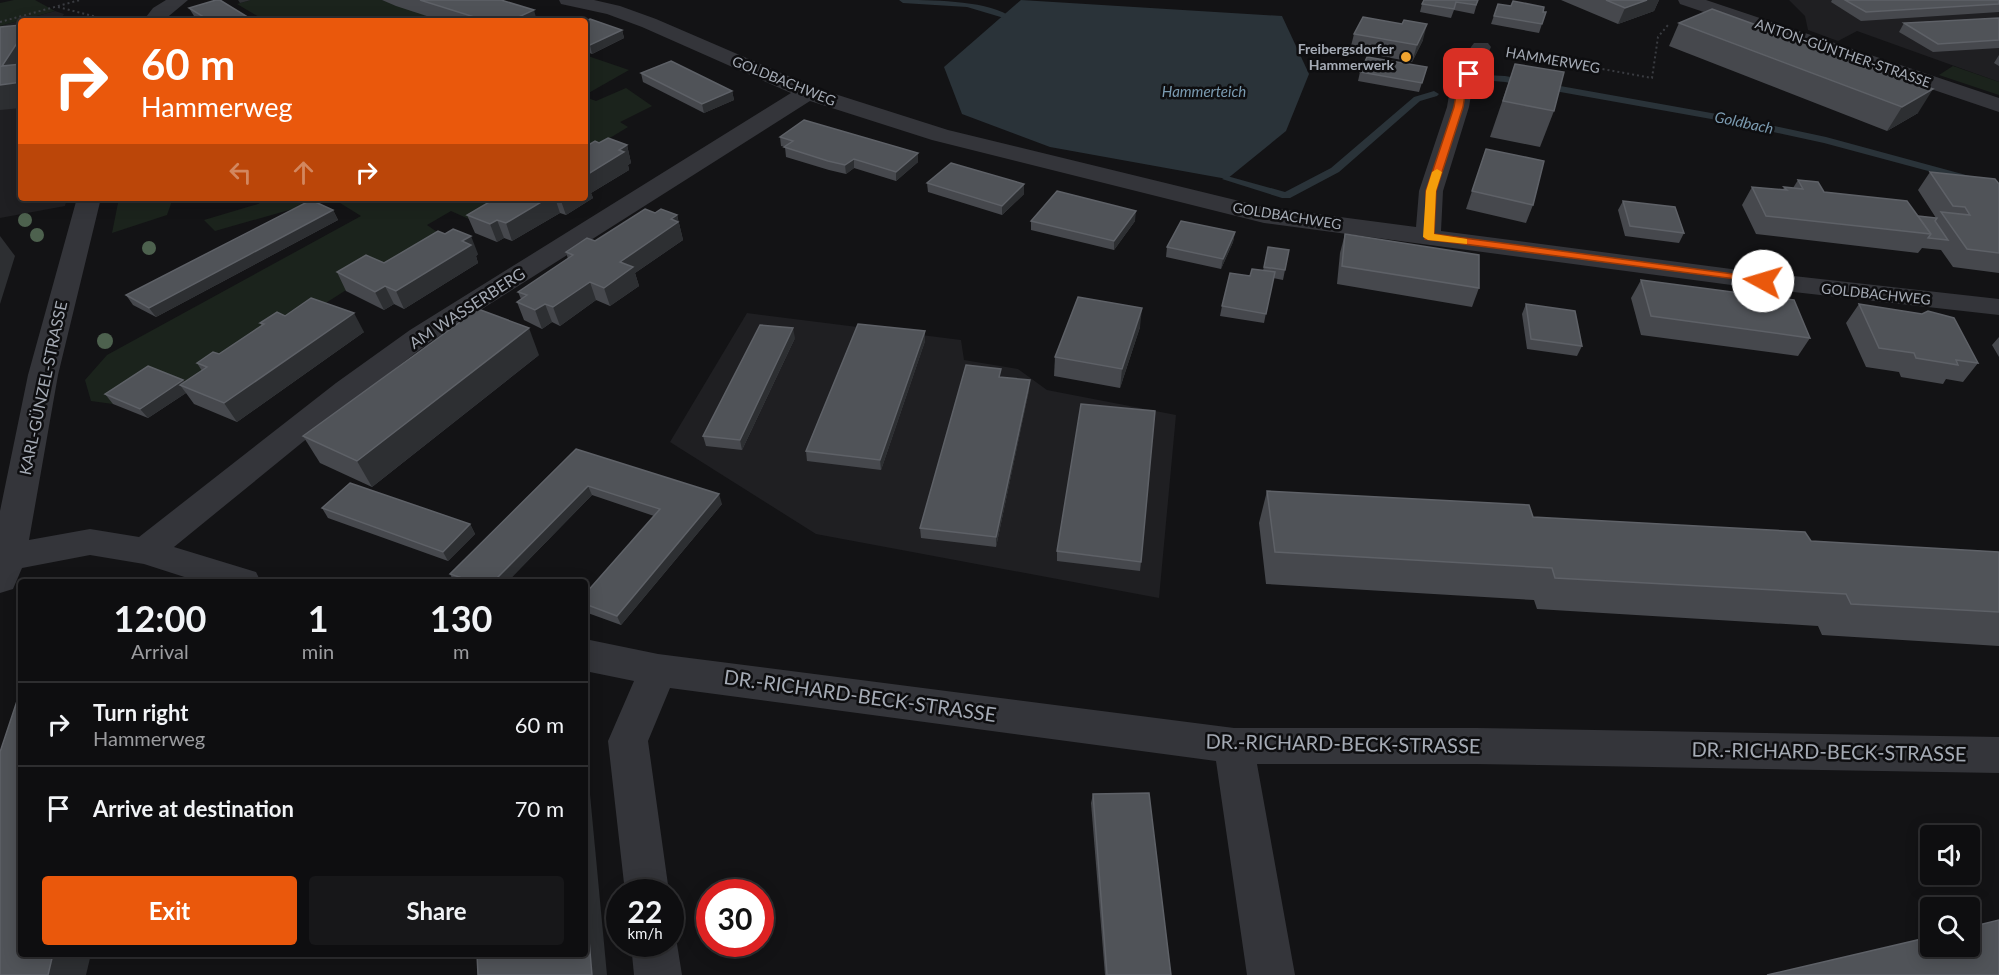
<!DOCTYPE html>
<meta charset="utf-8">
<style>
body{margin:0;font-family:Lato,sans-serif;background:#171719;color:#f1f3f6;height:100vh;display:flex;flex-direction:column;font-size:22px;white-space:nowrap}
*{box-sizing:border-box;margin:0}
p{font-size:20px;color:#9b9c9f}
.icon{flex:none;width:33px;height:33px;fill:none;stroke:currentColor;stroke-width:2;stroke-linecap:round;stroke-linejoin:round}
.map{position:relative;flex:1;overflow:hidden}
.sheet{position:absolute;left:18px;top:579px;width:570px;height:378px;display:flex;flex-direction:column;background:#0e0e10;border-radius:6px;box-shadow:0 3px 15px #0003,0 0 0 2px #2e2e30}
.sheet>*{flex:none}
.banner{position:absolute;left:18px;top:18px;width:570px;height:183px;border-radius:6px;box-shadow:0 3px 15px #0003,0 0 0 2px #2e2e30;background:#ea580c;color:#fff;overflow:hidden}
.buttons{position:absolute;left:1920px;top:825px;display:grid;gap:12px}
.buttons a{display:grid;place-items:center;width:60px;height:60px;border-radius:6px;background:#0e0e10;box-shadow:0 3px 15px #0003,0 0 0 2px #2e2e30;font-size:30px}
.speed{position:absolute;left:606px;top:879px;display:flex;gap:12px;font-size:30px;font-weight:700;text-align:center}
.speed>*{display:grid;place-content:center;width:78px;height:78px;border-radius:50%;background:#0e0e10;box-shadow:0 3px 15px #0003,0 0 0 2px #2e2e30;line-height:1}
.speed small{font-size:15px;font-weight:400}
.speed .limit{border:9px solid #d22;background:#fff;color:#111}
.pin{position:absolute;display:grid;place-items:center;width:51px;height:51px;color:#fff;margin:-26px;border-radius:12px;box-shadow:0 3px 9px #0006}
.me{position:absolute;width:66px;margin:-33px;rotate:276deg;stroke-linejoin:round;filter:drop-shadow(0 0 4px #0008)}
.turn{display:flex;align-items:center;gap:21px;height:126px;padding:0 24px;font-size:27px}
.turn .icon{width:78px;height:78px;stroke-width:2.5}
.turn b{display:block;font-size:42px;line-height:51px}
.lanes{display:flex;align-items:center;height:57px;padding:0 24px;background:#0003;justify-content:center;gap:30px;direction:ltr}
.lanes .off{opacity:.35}
.eta{display:flex;justify-content:space-evenly;align-items:center;height:102px;text-align:center}
.eta b{font-size:36px;font-weight:700;line-height:42px}
.cta{display:flex;gap:12px;margin-top:auto;padding:12px 24px}
.cta a{flex:1;height:69px;border-radius:6px;background:#ea580c;color:#fff;font-size:24px;font-weight:700;line-height:69px;text-align:center}
.cta a+a{background:#171719;color:#f1f3f6}
ul{padding:0;list-style:none}
li{display:flex;align-items:center;gap:18px;height:84px;padding:0 24px;border-top:2px solid #2e2e30}
li div{flex:1}
li b{display:block;font-size:22px}
li em{font-style:normal}
.map>svg:first-child{display:block}
</style>
<div class="map">
<svg width="1999" height="975" viewBox="0 0 1999 975">
<rect width="100%" height="100%" fill="#131315"/>
<g fill="#1f1f22">
<path d="M1789,0H1999V82L1857,31L1838,41L1808,30L1805,16Z"/>
<path d="M55,11L64,14L60,21H21V198H67L65,206L0,218V26Z"/>
<path d="M747,313L961,340L964,360L1018,369L1047,390L1176,415L1159,598L816,534L670,442Z"/>
</g>
<g fill="#1b231c">
<path d="M14,0H35L55,11L0,26V3Z"/>
<path d="M251,0H383L444,21H266L237,4Z"/>
<path d="M585,55L629,70L585,95Z"/>
<path d="M1953,66L1999,82V95L1939,75Z"/>
<path d="M626,88L652,106L620,122L628,127L585,153V97L596,101Z"/>
<path d="M119,198H173L167,215L112,233Z"/>
<path d="M267,198H331L215,231L204,220L258,204Z"/>
<path d="M332,198H509L471,220L451,211L427,225L440,234L343,292L190,390L155,376L113,404L91,401L85,380L107,355L361,216Z"/>
</g>
<path fill="#2a3339" d="M1021,0L1282,16L1309,74L1286,131L1227,179L1050,147L962,114L944,67Z"/>
<g fill="none" stroke-linecap="round" stroke-linejoin="round">
<g fill="#2a3339" fill-rule="evenodd">
<path d="M899,0C930,0 982,0 1008,15L1004,18L967,7L903,3Z"/>
<path d="M1485,75L1505,76L1728,116L1826,137L1999,184V190L1824,143L1728,122L1505,82L1482,80V76Z"/>
<path d="M1434,91L1439,94L1437,96L1420,101L1339,172L1290,198H1282L1222,179L1227,176L1285,192L1331,168L1414,97Z"/>
</g>
<g stroke="#3a3c41" stroke-width="2" stroke-dasharray="2 3" stroke-linecap="butt">
<path d="M58,7L112,21"/>
<path d="M0,22L80,0"/>
<path d="M1514,53L1652,78L1658,37L1668,25"/>
</g>
<g fill="#34353a" fill-rule="evenodd">
<path d="M166,0H188L163,21H143L153,8Z"/>
<path d="M559,0H594L620,6L656,19L816,88L948,130L1264,207L1416,227L1419,191L1447,107L1450,89L1471,47L1474,43H1488L1491,47L1472,89L1469,107L1443,191L1441,231L1739,270L1999,299V315L1739,286L1264,223L932,140L810,101L430,342L358,397L174,547L256,572L261,582H200L144,564L90,555L22,568L13,589L0,593V511L28,375L77,198H101L58,375L29,540L90,529L139,537L336,383L410,330L791,93L642,27L607,14L561,4Z"/>
<path d="M1678,0H1706L1999,98V112L1680,4Z"/>
<path d="M585,639L658,654L1234,728H1476L1999,737V773L1476,764H1257L1295,975H1247L1216,761L670,688L648,741L669,892H625L608,741L634,681L585,671Z"/>
<path d="M670,928L677,944L682,975H634L631,944H670Z"/>
</g>
</g>
<g fill="#4d614e">
<circle cx="25" cy="220" r="7"/>
<circle cx="37" cy="235" r="7"/>
<circle cx="149" cy="248" r="7"/>
<circle cx="105" cy="341" r="8"/>
</g>
<g fill="#46484d">
<path d="M382,0H501L537,21H442L396,6Z"/>
<path d="M1478,0L1474,14L1454,10L1451,18L1420,12L1422,4Z"/>
<path d="M1561,0H1659L1654,11L1618,24Z"/>
<path d="M1832,0H1999V12L1861,21L1831,2Z"/>
<path d="M1498,4L1543,12L1542,24L1539,33L1491,24Z"/>
<path d="M189,8L254,21H201L194,16Z"/>
<path d="M1999,18V48L1933,52L1899,32L1904,23Z"/>
<path d="M585,22L622,30L624,38L592,54L585,51Z"/>
<path d="M1679,23L1918,113L1887,131L1669,46Z"/>
<path d="M1354,34L1423,40L1412,62L1350,50Z"/>
<path d="M1999,55V66L1994,63Z"/>
<path d="M1515,64L1554,111L1540,147L1490,137Z"/>
<path d="M1427,67L1419,92L1358,81L1360,72Z"/>
<path d="M641,73L732,91L734,100L704,113L643,82Z"/>
<path d="M780,137L918,153V162L896,181L854,168L846,174L829,170L786,157L785,147L781,146Z"/>
<path d="M599,143L627,145L631,163L628,165L629,170L591,193L593,198L566,215L560,213L512,241L504,238L497,242L475,233L467,215L496,198H585Z"/>
<path d="M1486,149L1533,205L1526,223L1466,209Z"/>
<path d="M1930,172L1999,184V273L1953,267L1941,250L1922,248L1918,253L1756,234L1742,205L1752,187L1783,190L1784,187L1793,188L1798,180L1824,192L1918,216L1936,218L1918,190Z"/>
<path d="M927,183L1024,184V194L1002,215L928,192Z"/>
<path d="M1623,201L1684,233L1679,243L1625,236L1618,210Z"/>
<path d="M333,210L338,220L156,317L133,305L126,295Z"/>
<path d="M655,213L677,215L683,240L635,273L639,286L610,306L596,300L560,326L552,322L542,329L524,320L517,302L521,299L518,292L568,259L566,252L595,241Z"/>
<path d="M1031,221H1135L1114,250L1031,230Z"/>
<path d="M1235,232L1233,242L1221,269L1166,257L1167,247Z"/>
<path d="M1345,234L1479,288L1472,307L1337,284L1340,253Z"/>
<path d="M1268,247L1289,250L1283,280L1273,278L1264,323L1220,316L1222,306L1263,271Z"/>
<path d="M478,254L476,256L478,263L404,309L394,304L384,310L346,291L337,272L384,263Z"/>
<path d="M1641,280L1810,338L1798,356L1641,335L1631,298Z"/>
<path d="M1526,304L1582,346L1577,356L1527,349L1522,314Z"/>
<path d="M1859,304L1978,363L1963,382L1946,379L1943,384L1901,377L1899,372L1866,367L1846,323Z"/>
<path d="M285,316L364,332L237,422L194,404L186,393L148,418L113,404L105,394L183,380L185,382L202,371L197,363L219,354L262,326L260,323Z"/>
<path d="M1140,327L1120,388L1054,376L1055,357Z"/>
<path d="M925,331V341L881,470L807,461L806,451Z"/>
<path d="M1999,337V357L1992,345Z"/>
<path d="M795,338L742,450L706,446L703,436Z"/>
<path d="M539,355L372,487L320,463L303,436Z"/>
<path d="M1001,377L1029,390L996,547L921,538L920,528Z"/>
<path d="M576,449L722,504L621,625L585,612V594L654,516L592,495L507,582H454L450,574Z"/>
<path d="M1267,491L1533,517L1811,541L1999,552V646L1822,635L1818,626L1537,609L1534,600L1266,584L1259,523Z"/>
<path d="M322,508L470,524L475,534L448,561L328,518Z"/>
<path d="M1057,551L1141,562L1140,571L1057,561Z"/>
<path d="M1093,794L1171,975H1105L1091,803Z"/>
</g>
<g fill="#2d2f32">
<path d="M238,0H251L240,3Z"/>
<path d="M1647,0H1659L1654,11L1618,24L1625,8Z"/>
<path d="M534,10L537,21H510Z"/>
<path d="M1427,24L1423,40L1412,62L1417,45Z"/>
<path d="M622,30L624,38L592,54L590,45Z"/>
<path d="M21,37V108L0,110V85L2,66Z"/>
<path d="M1933,89L1918,113L1887,131L1902,107Z"/>
<path d="M732,91L734,100L704,113L702,104Z"/>
<path d="M627,145L631,163L628,165L629,170L591,193L593,198L566,215L560,198H585V176L619,150Z"/>
<path d="M918,153V162L896,181V172Z"/>
<path d="M854,159V168L846,174L845,165Z"/>
<path d="M1024,184V194L1002,215V206Z"/>
<path d="M548,198H555L560,213L512,241L506,223Z"/>
<path d="M333,210L338,220L156,317L149,308Z"/>
<path d="M1136,211L1135,221L1114,250V241Z"/>
<path d="M677,215L683,240L635,273L639,286L610,306L604,288L620,262Z"/>
<path d="M497,220L504,238L497,242L490,224Z"/>
<path d="M1235,232L1233,242L1221,269L1223,259Z"/>
<path d="M0,236L15,256L0,304Z"/>
<path d="M471,236L478,254L476,256L478,263L404,309L396,291L462,241Z"/>
<path d="M590,282L596,300L560,326L553,307Z"/>
<path d="M385,286L394,304L384,310L375,292Z"/>
<path d="M545,304L552,322L542,329L535,310Z"/>
<path d="M1142,308L1140,327L1120,388L1122,369Z"/>
<path d="M354,313L364,332L237,422L224,403Z"/>
<path d="M529,328L539,355L372,487L357,461Z"/>
<path d="M793,328L795,338L742,450L740,440Z"/>
<path d="M925,331V341L881,470L880,460Z"/>
<path d="M183,380L189,389L180,385L186,393L148,418L140,409Z"/>
<path d="M1030,380L1029,390L996,547V537Z"/>
<path d="M588,486L592,495L507,582H493Z"/>
<path d="M719,494L722,504L621,625L617,616Z"/>
<path d="M470,524L475,534L448,561L443,552Z"/>
<path d="M585,777L589,784L607,975H592L585,894Z"/>
<path d="M53,954H91L86,975H48Z"/>
</g>
<g fill="#505358" stroke="#5e6167" stroke-width="1.5">
<path d="M216,0H220L254,21H210L189,8Z"/>
<path d="M420,0H501L534,10L510,21H487Z"/>
<path d="M1424,0H1478L1476,5L1456,2L1454,9L1422,4Z"/>
<path d="M1606,0H1647L1625,8Z"/>
<path d="M1845,0H1999V4L1866,12Z"/>
<path d="M1513,1L1544,7L1543,12H1546L1542,24L1494,16L1498,4L1511,6Z"/>
<path d="M1712,9L1933,89L1902,107L1679,23Z"/>
<path d="M1363,17L1402,24L1404,20L1427,24L1417,45L1354,34Z"/>
<path d="M1999,18V40L1938,44L1904,23Z"/>
<path d="M590,19L622,30L590,45L585,43V22Z"/>
<path d="M21,25V37L2,66L21,64V82L0,85V27Z"/>
<path d="M1367,57L1427,67L1422,83L1360,72Z"/>
<path d="M671,61L732,91L702,104L641,73Z"/>
<path d="M1515,64L1564,72L1554,111L1503,101Z"/>
<path d="M804,120L918,153L896,172L854,159L845,165L828,161L784,147L793,141L780,137Z"/>
<path d="M608,138L627,145L619,150L624,152L585,176V147L595,141L599,143Z"/>
<path d="M1486,149L1544,161L1533,205L1472,191Z"/>
<path d="M951,163L1024,184L1002,206L927,183Z"/>
<path d="M1930,172L1995,179L1999,184V253L1967,249L1941,212L1970,215L1965,207L1953,206Z"/>
<path d="M1798,180L1818,182L1824,192L1907,201L1931,234L1766,216L1752,187L1787,190L1784,187L1803,189Z"/>
<path d="M1057,191L1136,211L1114,241L1031,221Z"/>
<path d="M496,198H548L506,223L497,220L490,224L467,215Z"/>
<path d="M311,200L333,210L149,308L126,295Z"/>
<path d="M1623,201L1675,207L1684,233L1630,226Z"/>
<path d="M645,209L655,213L661,209L677,215L671,219L678,222L620,262L633,267L604,288L590,282L553,307L545,304L535,310L517,302L527,295L518,292L573,255L566,252L587,238L595,241Z"/>
<path d="M1918,216L1937,218L1935,221L1948,240L1928,238L1931,234Z"/>
<path d="M1181,221L1235,232L1223,259L1167,247Z"/>
<path d="M453,229L471,236L462,241L471,245L396,291L385,286L375,292L337,272L366,255L384,263L438,231L445,234Z"/>
<path d="M1345,234L1479,255V288L1342,266Z"/>
<path d="M1268,247L1289,250L1285,270L1264,267Z"/>
<path d="M1252,269L1275,272L1266,314L1222,306L1230,273L1250,276Z"/>
<path d="M1641,280L1794,300L1810,338L1651,316Z"/>
<path d="M1078,297L1142,308L1122,369L1055,357Z"/>
<path d="M311,298L354,313L224,403L180,385L207,367L197,363L213,352L219,354L264,324L260,323L277,312L285,316Z"/>
<path d="M1526,304L1575,311L1582,346L1531,339Z"/>
<path d="M1859,304L1922,314L1928,311L1954,318L1978,363L1956,360L1958,365L1916,358L1914,353L1879,348Z"/>
<path d="M478,309L529,328L357,461L303,436Z"/>
<path d="M858,324L925,331L880,460L806,451Z"/>
<path d="M760,325L793,328L740,440L703,436Z"/>
<path d="M966,365L1001,369L999,377L1030,380L996,537L920,528Z"/>
<path d="M148,366L183,380L140,409L105,394Z"/>
<path d="M1081,404L1155,411L1141,562L1057,551Z"/>
<path d="M576,449L719,494L617,616L585,604V594L660,509L588,486L493,582H474L450,574Z"/>
<path d="M350,483L470,524L443,552L322,508Z"/>
<path d="M1267,491L1529,505L1533,517L1805,532L1811,541L1999,552V612L1851,604L1846,594L1555,578L1552,568L1275,552Z"/>
<path d="M21,689V954H53L48,975H0V752Z"/>
<path d="M1149,793L1171,975H1107L1093,794Z"/>
<path d="M585,894L592,975H478L477,954H585Z"/>
<path d="M1999,920V975H1767L1930,937V946H1970V927Z"/>
</g>
<path fill="#ea580c" stroke="#983908" stroke-width="1.5" d="M1469,71L1473,74L1466,89L1463,107L1436,191L1434,234L1763,278L1768,281L1767,283L1425,239L1426,191L1454,107L1457,89L1466,72Z"/>
<path fill="#f59e0b" d="M1437,169L1442,172L1436,191L1434,234L1467,239V244L1428,240L1423,237L1426,191L1432,172Z"/>
<circle fill="#f1a42f" stroke="#0e0e10" stroke-width="2" cx="1406" cy="57" r="6"/>
<g text-anchor="middle" stroke-width="5" stroke-linejoin="round" paint-order="stroke">
<g font-size="14" font-weight="bold" fill="#a5abb5" stroke="#0e0e10" text-anchor="end">
<text x="1394" y="54">Freibergsdorfer<tspan x="1394" dy="16">Hammerwerk</tspan></text>
</g>
<g font-size="14" fill="#a5abb5" stroke="#0e0e10">
<text transform="translate(1843 53) rotate(19)" y="5">ANTON-GÜNTHER-STRASSE</text>
<text transform="translate(1553 60) rotate(10)" y="5">HAMMERWEG</text>
<text transform="translate(784 81) rotate(22)" y="5">GOLDBACHWEG</text>
<text transform="translate(1287 216) rotate(9)" y="5">GOLDBACHWEG</text>
<text transform="translate(1876 294) rotate(6)" y="5">GOLDBACHWEG</text>
</g>
<g font-size="15" font-style="italic" fill="#7b9bb1" stroke="#0e0e10">
<text x="1204" y="97">Hammerteich</text>
<text transform="translate(1744 123) rotate(12)" y="5">Goldbach</text>
</g>
<g font-size="16" fill="#a5abb5" stroke="#0e0e10">
<text transform="translate(467 308) rotate(-33)" y="6">AM WASSERBERG</text>
<text transform="translate(43 388) rotate(-78)" y="6">KARL-GÜNZEL-STRASSE</text>
</g>
<g font-size="20" fill="#a5abb5" stroke="#0e0e10">
<text transform="translate(860 696) rotate(8)" y="7">DR.-RICHARD-BECK-STRASSE</text>
<text transform="translate(1343 744) rotate(1)" y="7">DR.-RICHARD-BECK-STRASSE</text>
<text transform="translate(1829 752) rotate(1)" y="7">DR.-RICHARD-BECK-STRASSE</text>
</g>
</g>
</svg>
<div class="buttons">
<a><svg class="icon" aria-label="sound" viewBox="0 0 24 24"><path d="M4 9h4l5-4v14l-5-4H4zM17 9q2 3 0 6"/></svg></a>
<a><svg class="icon" aria-label="search" viewBox="0 0 24 24"><circle cx="10" cy="10" r="6"/><path d="M15 15l6 6"/></svg></a>
</div>
<div class="speed"><div>22<small>km/h</small></div><div class="limit">30</div></div>
<div class="pin" style="left:1469px;top:74px;background:#d93025"><svg class="icon" aria-label="arrive" viewBox="0 0 24 24"><path d="M6 21V4h12l-3 4 3 4H6"/></svg></div>
<svg class="me" style="left:1763px;top:281px" viewBox="-20 -20 40 40"><circle r="19" fill="#fff"/><path d="M0-13L10 11 0 6-10 11z" fill="#ea580c"/></svg>
<div class="banner">
<div class="turn"><svg class="icon" aria-label="right" viewBox="0 0 24 24"><path d="M7 20v-9h11M14 6l5 5-5 5"/></svg><div><b>60 m</b>Hammerweg</div></div>
<div class="lanes"><svg class="icon off" aria-label="left" viewBox="0 0 24 24"><path d="M17 20v-9H6M10 6l-5 5 5 5"/></svg><svg class="icon off" aria-label="ahead" viewBox="0 0 24 24"><path d="M12 20V5M6 11l6-6 6 6"/></svg><svg class="icon" aria-label="right" viewBox="0 0 24 24"><path d="M7 20v-9h11M14 6l5 5-5 5"/></svg></div>
</div>
<section class="sheet">
<div class="eta">
<div><b>12:00</b><p>Arrival</p></div>
<div><b>1</b><p>min</p></div>
<div><b>130</b><p>m</p></div>
</div>
<ul>
<li><svg class="icon" aria-label="right" viewBox="0 0 24 24"><path d="M7 20v-9h11M14 6l5 5-5 5"/></svg><div><b>Turn right</b><p>Hammerweg</p></div><em>60 m</em></li>
<li><svg class="icon" aria-label="arrive" viewBox="0 0 24 24"><path d="M6 21V4h12l-3 4 3 4H6"/></svg><div><b>Arrive at destination</b></div><em>70 m</em></li>
</ul>
<div class="cta"><a>Exit</a><a>Share</a></div>
</section>
</div>
